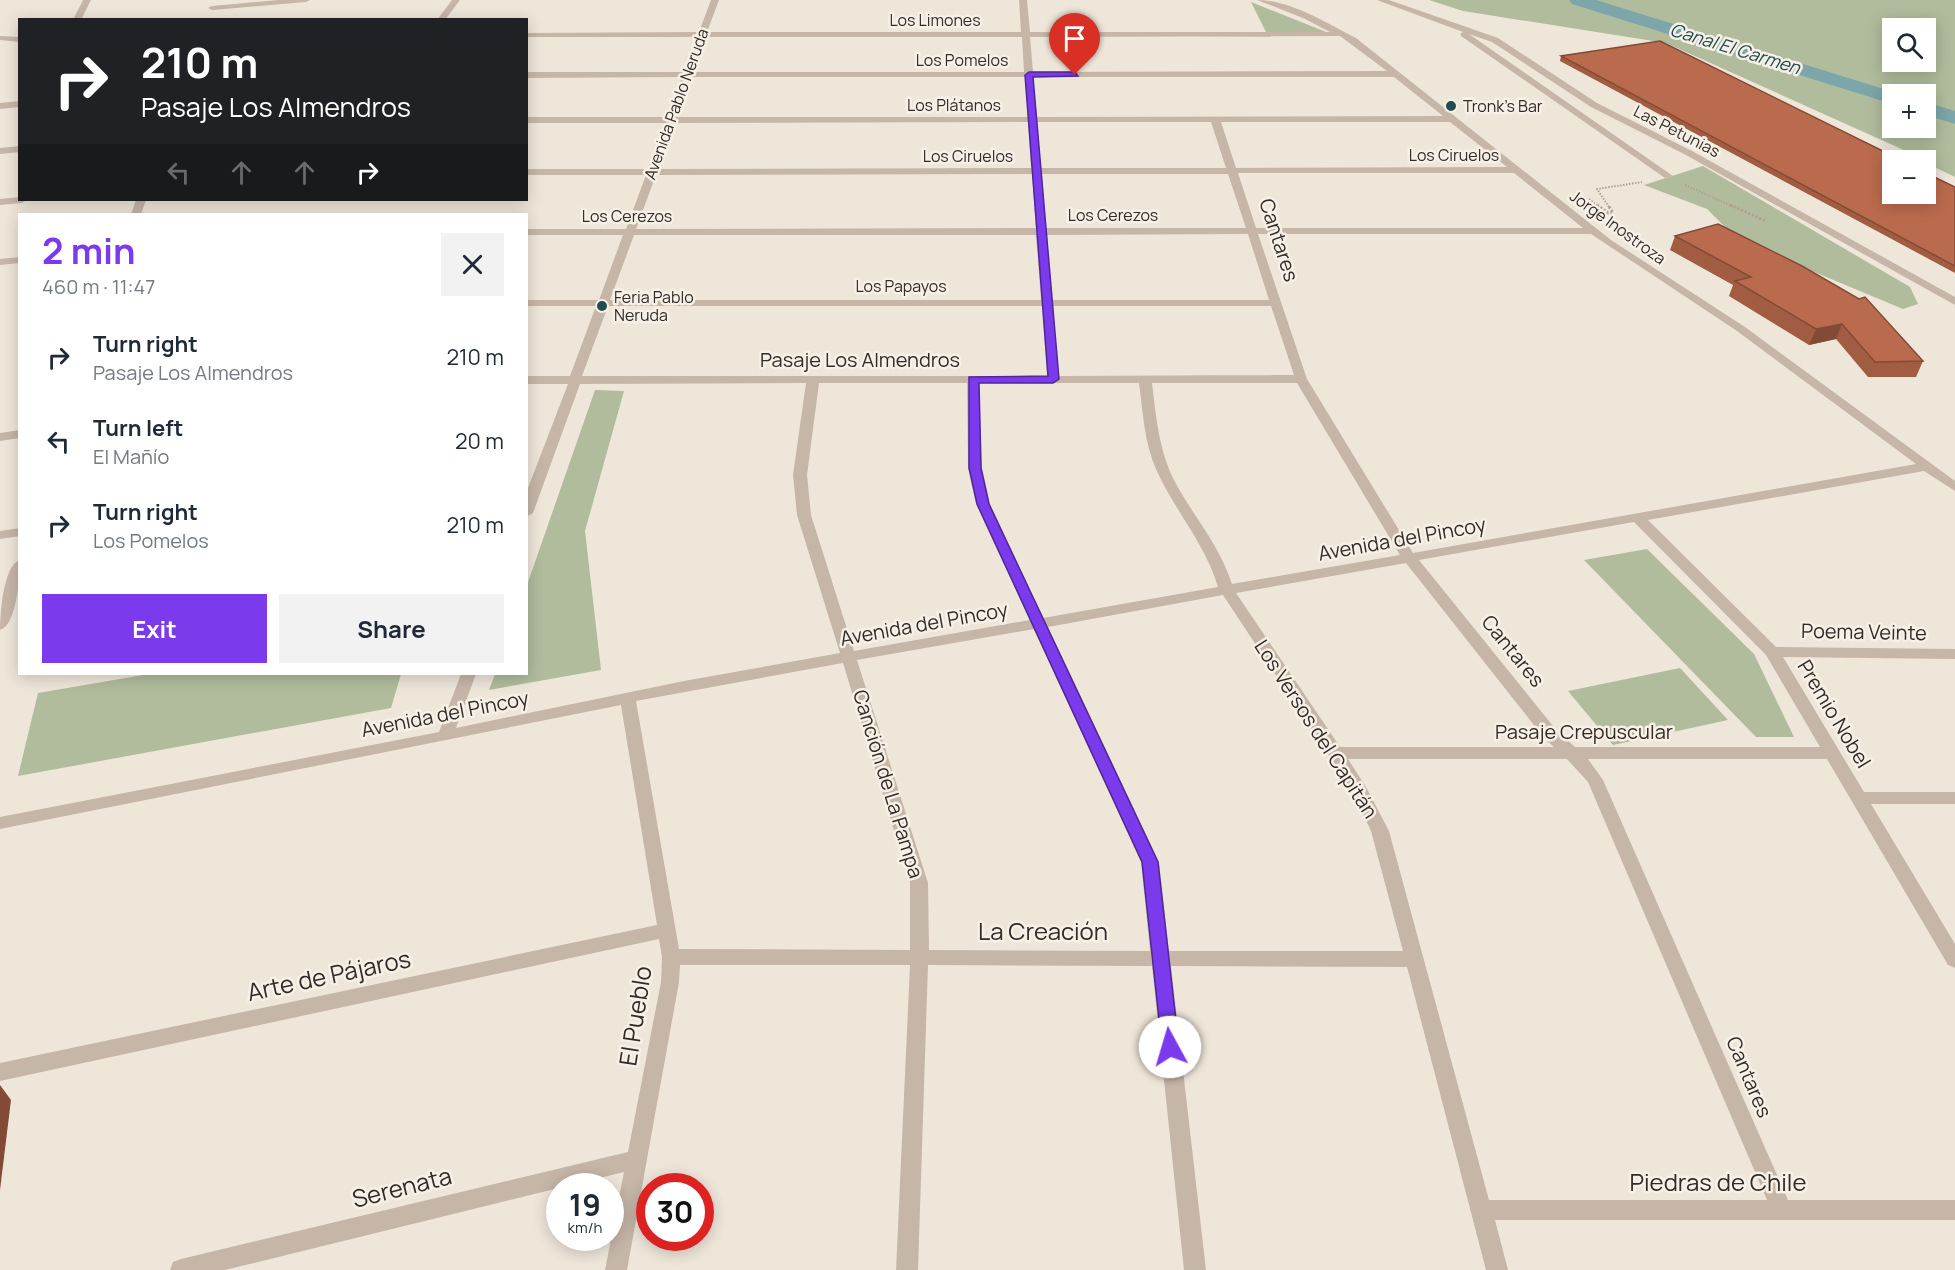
<!DOCTYPE html>
<meta charset="utf-8">
<style>
body{margin:0;font-family:Manrope,sans-serif;background:#f2f2f3;color:#1f2937;height:100vh;display:flex;flex-direction:column;font-size:22px;white-space:nowrap}
*{box-sizing:border-box;margin:0}
p{font-size:20px;color:#747a83}
.icon{flex:none;width:33px;height:33px;fill:none;stroke:currentColor;stroke-width:2;stroke-linecap:round;stroke-linejoin:round}
.map{position:relative;flex:1;overflow:hidden}
.panel{position:absolute;left:18px;top:213px;width:510px;height:462px;display:flex;flex-direction:column;background:#fff;border-radius:0px;box-shadow:0 3px 15px #0003}
.panel>*{flex:none}
.guide{position:absolute;left:18px;top:18px;width:510px;height:183px;border-radius:0px;box-shadow:0 3px 15px #0003;background:#202124;color:#fff;overflow:hidden}
.tools{position:absolute;left:1882px;top:18px;display:grid;gap:12px}
.tools a{display:grid;place-items:center;width:54px;height:54px;border-radius:0px;background:#fff;box-shadow:0 3px 15px #0003;font-size:30px}
.speed{position:absolute;left:546px;top:1173px;display:flex;gap:12px;font-size:30px;font-weight:700;text-align:center}
.speed>*{display:grid;place-content:center;width:78px;height:78px;border-radius:50%;background:#fff;box-shadow:0 3px 15px #0003;line-height:1}
.speed small{font-size:15px;font-weight:400}
.speed .limit{border:9px solid #d22;background:#fff;color:#111}
.pin{position:absolute;display:grid;place-items:center;width:51px;height:51px;color:#fff;margin:-62px -26px;border-radius:50% 50% 50% 0;rotate:-45deg;box-shadow:0 0 6px #0007}
.pin .icon{rotate:45deg}
.me{position:absolute;width:66px;margin:-33px;rotate:354deg;stroke-linejoin:round;filter:drop-shadow(0 0 4px #0008)}
.turn{display:flex;align-items:center;gap:21px;height:126px;padding:0 24px;font-size:27px}
.turn .icon{width:78px;height:78px;stroke-width:2.5}
.turn b{display:block;font-size:42px;line-height:51px}
.lanes{display:flex;align-items:center;height:57px;padding:0 24px;background:#0003;justify-content:center;gap:30px;direction:ltr}
.lanes .off{opacity:.35}
.round{display:grid;place-items:center;flex:none;width:63px;height:63px;border-radius:0px;background:#f2f2f3}
.summary{display:flex;align-items:center;justify-content:space-between;height:102px;padding:0 24px}
h1{font-size:36px;font-weight:700;line-height:45px;color:#7c3aed}
.primary-button{display:flex;gap:12px;margin-top:auto;padding:12px 24px}
.primary-button a{flex:1;height:69px;border-radius:0px;background:#7c3aed;color:#fff;font-size:24px;font-weight:700;line-height:69px;text-align:center}
.primary-button a+a{background:#f2f2f3;color:#1f2937}
ul{padding:0;list-style:none}
li{display:flex;align-items:center;gap:18px;height:84px;padding:0 24px}
li div{flex:1}
li b{display:block;font-size:22px}
li em{font-style:normal}
.map>svg:first-child{display:block}
</style>
<div class="map">
<svg width="1955" height="1270" viewBox="0 0 1955 1270">
<rect width="100%" height="100%" fill="#efe6da"/>
<g fill="#b0bc9c" fill-rule="evenodd">
<path d="M1429,0H1955V177L1926,163V160L1666,43L1463,11ZM1893,28H1926V62H1893ZM1893,94H1926V128H1893Z"/>
<path d="M1251,2L1326,32H1266Z"/>
<path d="M1703,166L1910,287L1918,304L1903,309L1807,269L1730,232L1707,209L1644,185Z"/>
<path d="M595,390L624,391L585,531L601,670L489,690L495,674H526L527,585Z"/>
<path d="M1647,549L1754,654L1794,737H1756L1584,560Z"/>
<path d="M1680,668L1728,720L1613,745L1568,691Z"/>
<path d="M149,674H401L391,708L18,776L38,693Z"/>
</g>
<g fill="none" stroke-linecap="round" stroke-linejoin="round">
<g fill="#7ca6a9" fill-rule="evenodd">
<path d="M1569,0H1596L1900,94H1893V104L1886,102L1572,4Z"/>
<path d="M1926,102L1955,111V124L1926,115Z"/>
</g>
<g stroke="#b1a092" stroke-width="2" stroke-dasharray="1.5 1.5" stroke-linecap="butt">
<path d="M1685,185L1734,207"/>
<path d="M1589,199L1599,207"/>
<path d="M1609,207L1597,189L1642,182"/>
</g>
<g stroke="#b1a092" stroke-width="3" stroke-dasharray="2 2" stroke-linecap="butt">
<path d="M1597,205L1608,213H1613L1608,205"/>
<path d="M1730,205L1766,221"/>
</g>
<g fill="#c6b6a8" fill-rule="evenodd">
<path d="M83,0H91L81,20H73Z"/>
<path d="M278,0H310L306,2L212,10L208,8L212,6Z"/>
<path d="M452,0H460L445,20H437Z"/>
<path d="M711,0H719L707,32H1021L1019,0H1027L1030,32H1330L1303,18L1257,0C1291,0 1326,23 1356,38L1611,240L1745,327L1955,481V491L1924,471L1648,520L1776,647L1955,649V659L1783,657L1864,792H1955V804H1871L1955,944V968L1948,965L1827,759H1588L1603,780L1788,1200H1955V1220H1495L1508,1270H1486L1407,967L1171,966L1206,1270H1184L1152,966L928,965L918,1270H896L910,965H680L679,982L627,1270H605L624,1172L225,1270H170L173,1262L181,1259L628,1152L661,982L662,957L659,939L0,1081V1063L657,925L621,705L0,829V817L439,732L461,674H476L456,728L684,681L840,653L797,515L793,475L806,383L580,384L533,513L526,517V493L568,384H526V376H570L596,306H526V300H599L623,235H526V229H626L646,175H526V169H648L665,123H526V117H667L682,77L526,78V72H684L697,37H526V33L699,32ZM1340,36L1387,71L1033,72L1030,37ZM705,37H1022L1024,72H693ZM691,77H1025L1028,117H676ZM1033,77H1394L1443,116L1037,117ZM1028,122L1031,168L658,169L674,123ZM1037,122H1211L1226,168H1041ZM1221,122H1450L1507,167L1236,168ZM1238,173H1514L1583,228H1256ZM1032,174L1036,228L636,229L656,175ZM1042,174H1228L1246,228H1046ZM1248,234L1269,300H1052L1047,235ZM1258,234H1591L1737,331L1916,464L1413,553L1307,379ZM634,235H1036L1041,300H610ZM608,306H1042L1047,376H582ZM1053,306H1271L1294,375L1059,376ZM819,383H967L968,468L976,504L1030,620L854,651L811,515L807,475ZM979,383H1139C1143,412 1144,442 1156,469C1174,510 1205,543 1218,587L1043,618L990,504L982,468ZM1152,383H1297L1400,555L1232,584C1220,546 1194,517 1175,482C1159,451 1156,417 1152,383ZM1634,522L1766,655L1820,747H1575L1557,731L1419,560ZM1406,563L1545,739L1554,747H1340L1236,593ZM1223,595L1351,789L1371,831L1403,951H1169L1159,862L1048,627ZM1034,629L1141,862L1150,951L929,950L928,883L857,660ZM843,663L910,883V950L679,949L636,701ZM1348,759H1567L1588,782L1767,1200H1489L1389,831L1366,787Z"/>
<path d="M1377,0H1389L1498,38L1597,103L1692,151L1955,297V305L1686,155L1591,107L1492,42L1469,34L1673,176L1665,178L1461,36L1460,34L1463,32Z"/>
<path d="M0,36L20,37V42L0,40Z"/>
<path d="M20,101V107L0,109V103Z"/>
<path d="M20,146V152L0,154V148Z"/>
<path d="M20,197V200H27L22,203L0,205V199Z"/>
<path d="M136,200H146L141,214H131Z"/>
<path d="M20,257V263L0,265V259Z"/>
<path d="M20,430V438L0,441V433Z"/>
<path d="M20,528V536L0,539V531Z"/>
<path d="M20,560C20,575 17,625 0,630C0,615 3,565 20,560Z"/>
</g>
</g>
<g fill="#a15c42">
<path d="M1561,56L1955,187V273L1560,61Z"/>
<path d="M1675,236L1923,361L1916,377H1868L1836,339L1809,345L1729,296L1733,285L1670,250Z"/>
</g>
<g fill="#834b36">
<path d="M1842,324L1836,339L1809,345L1816,329Z"/>
<path d="M0,1085L11,1100L0,1190Z"/>
</g>
<g fill="#bb6b4d" stroke="#834b36" stroke-width="1.5">
<path d="M1660,41L1901,160H1893V194H1926V173L1955,187V266L1561,56Z"/>
<path d="M1718,224L1802,266L1859,299L1865,297L1923,361L1875,362L1842,324L1816,329L1735,281L1751,277L1675,236Z"/>
</g>
<path fill="#7c3aed" stroke="#51269a" stroke-width="1.5" d="M1075,72L1078,76L1033,77L1059,379L1053,383H979L981,468L989,504L1158,862L1179,1047L1177,1053L1170,1055L1164,1053L1162,1047L1142,862L977,504L969,468V377L1048,376L1025,75L1029,72Z"/>
<g fill="#214c51" stroke="#f7f0e6" stroke-width="2">
<circle cx="1451" cy="106" r="6"/>
<circle cx="602" cy="306" r="6"/>
</g>
<g text-anchor="middle" stroke-width="5" stroke-linejoin="round" paint-order="stroke">
<g font-size="16" fill="#332b27" stroke="#f7f0e6">
<text x="935" y="26">Los Limones</text>
<text x="962" y="66">Los Pomelos</text>
<text transform="translate(676 104) rotate(-70)" y="6">Avenida Pablo Neruda</text>
<text x="954" y="111">Los Plátanos</text>
<text transform="translate(1677 131) rotate(27)" y="6">Las Petunias</text>
<text x="1454" y="161">Los Ciruelos</text>
<text x="968" y="162">Los Ciruelos</text>
<text x="1113" y="221">Los Cerezos</text>
<text x="627" y="222">Los Cerezos</text>
<text transform="translate(1618 227) rotate(36)" y="6">Jorge Inostroza</text>
<text x="901" y="292">Los Papayos</text>
</g>
<g font-size="16" fill="#332b27" stroke="#f7f0e6" text-anchor="start">
<text x="1463" y="112">Tronk's Bar</text>
<text x="614" y="303">Feria Pablo<tspan x="614" dy="18">Neruda</tspan></text>
</g>
<g font-size="18" font-style="italic" fill="#214c51" stroke="#f7f0e6">
<text transform="translate(1735 49) rotate(17)" y="6">Canal El Carmen</text>
</g>
<g font-size="20" fill="#332b27" stroke="#f7f0e6">
<text transform="translate(1279 240) rotate(72)" y="7">Cantares</text>
<text x="860" y="367">Pasaje Los Almendros</text>
<text transform="translate(1402 539) rotate(-10)" y="7">Avenida del Pincoy</text>
<text transform="translate(924 624) rotate(-10)" y="7">Avenida del Pincoy</text>
<text transform="translate(1864 632) rotate(1)" y="7">Poema Veinte</text>
<text transform="translate(1513 651) rotate(51)" y="7">Cantares</text>
<text transform="translate(445 714) rotate(-11)" y="7">Avenida del Pincoy</text>
<text transform="translate(1834 714) rotate(59)" y="7">Premio Nobel</text>
<text transform="translate(1316 729) rotate(57)" y="7">Los Versos del Capitán</text>
<text x="1584" y="739">Pasaje Crepuscular</text>
<text transform="translate(888 784) rotate(73)" y="7">Canción de La Pampa</text>
<text transform="translate(1749 1077) rotate(67)" y="7">Cantares</text>
</g>
<g font-size="24" fill="#332b27" stroke="#f7f0e6">
<text x="1043" y="940">La Creación</text>
<text transform="translate(329 976) rotate(-12)" y="8">Arte de Pájaros</text>
<text transform="translate(636 1016) rotate(-81)" y="8">El Pueblo</text>
<text x="1718" y="1191">Piedras de Chile</text>
<text transform="translate(402 1188) rotate(-14)" y="8">Serenata</text>
</g>
</g>
</svg>
<div class="tools">
<a><svg class="icon" aria-label="search" viewBox="0 0 24 24"><circle cx="10" cy="10" r="6"/><path d="M15 15l6 6"/></svg></a>
<a>+</a>
<a>−</a>
</div>
<div class="speed"><div>19<small>km/h</small></div><div class="limit">30</div></div>
<div class="pin" style="left:1075px;top:75px;background:#d93025"><svg class="icon" aria-label="arrive" viewBox="0 0 24 24"><path d="M6 21V4h12l-3 4 3 4H6"/></svg></div>
<svg class="me" style="left:1170px;top:1047px" viewBox="-20 -20 40 40"><circle r="19" fill="#fff"/><path d="M0-13L10 11 0 6-10 11z" fill="#7c3aed"/></svg>
<div class="guide">
<div class="turn"><svg class="icon" aria-label="right" viewBox="0 0 24 24"><path d="M7 20v-9h11M14 6l5 5-5 5"/></svg><div><b>210 m</b>Pasaje Los Almendros</div></div>
<div class="lanes"><svg class="icon off" aria-label="left" viewBox="0 0 24 24"><path d="M17 20v-9H6M10 6l-5 5 5 5"/></svg><svg class="icon off" aria-label="ahead" viewBox="0 0 24 24"><path d="M12 20V5M6 11l6-6 6 6"/></svg><svg class="icon off" aria-label="ahead" viewBox="0 0 24 24"><path d="M12 20V5M6 11l6-6 6 6"/></svg><svg class="icon" aria-label="right" viewBox="0 0 24 24"><path d="M7 20v-9h11M14 6l5 5-5 5"/></svg></div>
</div>
<section class="panel">
<div class="summary"><div><h1>2 min</h1><p>460 m · 11:47</p></div><a class="round"><svg class="icon" aria-label="close" viewBox="0 0 24 24"><path d="M6 6l12 12M18 6L6 18"/></svg></a></div>
<ul>
<li><svg class="icon" aria-label="right" viewBox="0 0 24 24"><path d="M7 20v-9h11M14 6l5 5-5 5"/></svg><div><b>Turn right</b><p>Pasaje Los Almendros</p></div><em>210 m</em></li>
<li><svg class="icon" aria-label="left" viewBox="0 0 24 24"><path d="M17 20v-9H6M10 6l-5 5 5 5"/></svg><div><b>Turn left</b><p>El Mañío</p></div><em>20 m</em></li>
<li><svg class="icon" aria-label="right" viewBox="0 0 24 24"><path d="M7 20v-9h11M14 6l5 5-5 5"/></svg><div><b>Turn right</b><p>Los Pomelos</p></div><em>210 m</em></li>
</ul>
<div class="primary-button"><a>Exit</a><a>Share</a></div>
</section>
</div>
